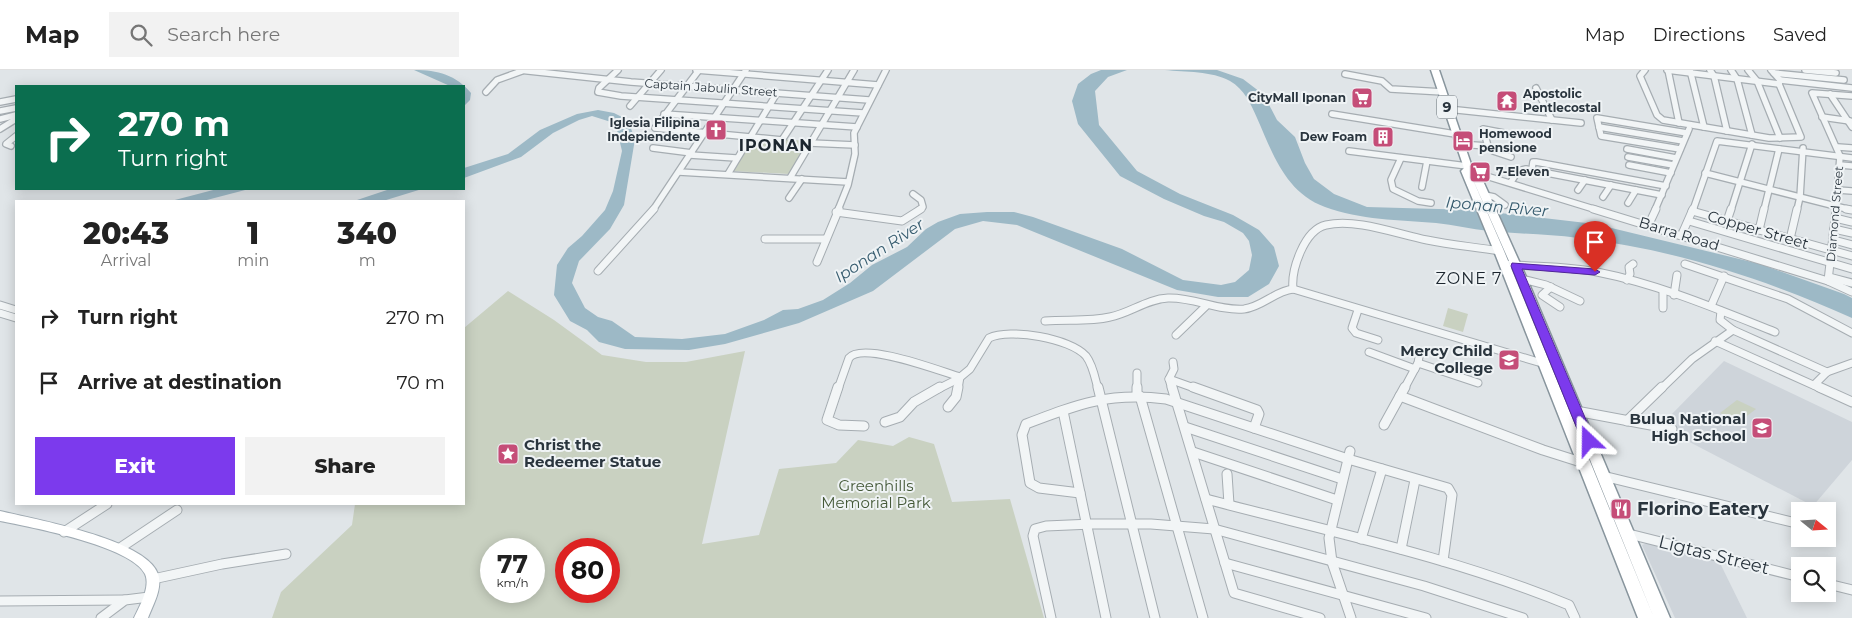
<!DOCTYPE html>
<style>
body{margin:0;font-family:Montserrat,sans-serif;background:#f2f2f2;color:#222;height:100vh;display:flex;flex-direction:column;font-size:19px;white-space:nowrap}
*{box-sizing:border-box;margin:0}
p{font-size:16px;color:#767676}
.icon{flex:none;width:28px;height:28px;fill:none;stroke:currentColor;stroke-width:2;stroke-linecap:round;stroke-linejoin:round}
.map{position:relative;flex:1;overflow:hidden}
.panel{position:absolute;left:15px;top:130px;width:450px;height:305px;display:flex;flex-direction:column;background:#fff;border-radius:0px;box-shadow:0 2px 12px #0003}
.panel>*{flex:none}
.top-card{position:absolute;left:15px;top:15px;width:450px;height:105px;border-radius:0px;box-shadow:0 2px 12px #0003;background:#0b6e4f;color:#fff;overflow:hidden}
.needle{width:32px;rotate:108deg}
.tools{position:absolute;left:1791px;top:432px;display:grid;gap:10px}
.tools a{display:grid;place-items:center;width:45px;height:45px;border-radius:0px;background:#fff;box-shadow:0 2px 12px #0003;font-size:25px}
.speed{position:absolute;left:480px;top:468px;display:flex;gap:10px;font-size:25px;font-weight:700;text-align:center}
.speed>*{display:grid;place-content:center;width:65px;height:65px;border-radius:50%;background:#fff;box-shadow:0 2px 12px #0003;line-height:1}
.speed small{font-size:12px;font-weight:400}
.speed .limit{border:8px solid #d22;background:#fff;color:#111}
.pin{position:absolute;display:grid;place-items:center;width:42px;height:42px;color:#fff;margin:-51px -21px;border-radius:50% 50% 50% 0;rotate:-45deg;box-shadow:0 0 5px #0007}
.pin .icon{rotate:45deg}
.me{position:absolute;width:55px;margin:-28px;rotate:337deg;stroke-linejoin:round;filter:drop-shadow(0 0 4px #0008)}
.turn{display:flex;align-items:center;gap:18px;height:105px;padding:0 20px;font-size:22px}
.turn .icon{width:65px;height:65px;stroke-width:2.5}
.turn b{display:block;font-size:35px;line-height:42px}
.eta{display:flex;justify-content:space-evenly;align-items:center;height:85px;text-align:center}
.eta b{font-size:30px;font-weight:800;line-height:35px}
.action{display:flex;gap:10px;margin-top:auto;padding:10px 20px}
.action a{flex:1;height:58px;border-radius:0px;background:#7c3aed;color:#fff;font-size:20px;font-weight:800;line-height:58px;text-align:center}
.action a+a{background:#f2f2f2;color:#222}
ul{padding:0;list-style:none}
li{display:flex;align-items:center;gap:15px;height:65px;padding:0 20px}
li div{flex:1}
li b{display:block;font-size:19px}
li em{font-style:normal}
header{display:flex;align-items:center;gap:30px;box-sizing:border-box;height:70px;padding:0 25px;background:#fff;border-bottom:1px solid #e0e0e0}
header strong{font-size:24px}
nav{display:flex;gap:28px;margin-inline-start:auto;font-size:18px}
.search{width:350px;height:45px;background:#f2f2f2;display:flex;align-items:center;gap:12px;box-sizing:border-box;padding:0 18px;border-radius:0px;color:#767676;font-size:19px}
.map>svg:first-child{display:block}
</style>
<header>
<strong>Map</strong>
<div class="search"><svg class="icon" aria-label="search" viewBox="0 0 24 24"><circle cx="10" cy="10" r="6"/><path d="M15 15l6 6"/></svg>Search here</div>
<nav><a>Map</a><a>Directions</a><a>Saved</a></nav>
</header>
<div class="map">
<svg width="1852" height="548" viewBox="0 0 1852 548">
<rect width="100%" height="100%" fill="#e0e5e8"/>
<g fill="#ced4da">
<path d="M1724,291L1852,352V390L1813,436L1674,364L1667,349Z"/>
<path d="M1650,472L1718,489L1747,548H1675L1642,475Z"/>
</g>
<g fill="#c9d1c1" fill-rule="evenodd">
<path d="M752,67L808,71L789,104L732,101Z"/>
<path d="M508,221L554,250L602,285L646,292H686L745,281L702,474L759,465L779,399L836,393L858,370L893,376L909,367L934,374L952,432L1010,429L1044,548H272L281,522L352,455L355,434H464V258ZM491,479H534V521H491ZM566,479H609V521H566Z"/>
<path d="M1448,238L1468,244L1463,262L1443,256Z"/>
<path d="M1737,330L1756,339L1739,352L1720,343Z"/>
</g>
<g fill="#9db9c6">
<path d="M414,0C438,0 456,5 471,23L470,30L464,36V16H450Z"/>
<path d="M1101,0H1127L1108,7L1095,21L1099,55L1137,101L1180,124L1233,145L1259,160L1274,177L1279,196L1269,214L1248,227H1218L1177,220L1017,155L983,151L955,159L873,221L799,253L725,274L689,280L625,279L599,272L587,260L570,251L554,225L557,195L568,178L582,166L605,140L613,121L622,81L617,60L611,52L592,46L579,50L553,63L521,87L464,108V98L508,84L540,60L577,44L598,40L614,43L624,48L630,56L635,69L624,135L610,159L579,191L572,213L585,238L598,247L612,251L635,267L682,269L725,264L764,250L783,240L798,239L823,230L850,213L872,195L907,177L926,159L938,152L960,144L987,142H1014L1033,147L1122,179L1183,210L1221,215L1235,212L1249,200L1252,185L1249,171L1243,163L1224,152L1204,146L1164,129L1120,106L1078,54L1072,31L1078,14L1091,4Z"/>
<path d="M1165,0H1217L1243,9L1264,25L1277,50L1295,67L1305,93L1314,109L1334,124L1367,137L1474,140L1595,154L1760,194L1844,224L1852,228V248C1765,209 1673,179 1578,168C1549,164 1519,164 1489,161C1471,159 1454,155 1436,153C1399,150 1360,150 1325,137C1285,122 1273,84 1257,48C1251,34 1244,19 1230,11C1212,1 1185,2 1165,0Z"/>
<path d="M217,119H249L203,131H171Z"/>
<path d="M390,119H422L383,131H354Z"/>
</g>
<g fill="none" stroke-linecap="round" stroke-linejoin="round">
<g stroke="#a6adb2" stroke-width="8">
<g id="minor-far2">
<path d="M519,0L631,12L869,30"/>
<path d="M618,0L599,18L598,22L621,26L863,43"/>
<path d="M696,0L878,15"/>
<path d="M699,0L655,58L782,70L828,0"/>
<path d="M1645,0L1640,6L1657,45L1663,50L1769,68L1801,67L1779,14L1780,10L1771,0"/>
<path d="M1667,0L1779,14"/>
<path d="M1668,0L1679,53"/>
<path d="M1690,0L1704,57"/>
<path d="M1710,0L1714,6L1727,61"/>
<path d="M1731,0L1737,9L1752,65"/>
<path d="M1748,0L1757,11L1780,68"/>
<path d="M1805,0L1836,3"/>
<path d="M1774,3L1844,10"/>
<path d="M1345,4L1382,11L1391,19L1443,22"/>
<path d="M1780,10L1852,18"/>
<path d="M1536,18L1552,50"/>
<path d="M486,22L497,10L522,1"/>
<path d="M1830,24L1852,57"/>
<path d="M0,32L16,29"/>
<path d="M630,36L661,0"/>
<path d="M1448,39L1581,53"/>
<path d="M0,41L16,38"/>
<path d="M664,44L857,57"/>
<path d="M1332,44L1455,64"/>
<path d="M1822,47L1850,51"/>
<path d="M0,49L16,45"/>
<path d="M1599,57L1683,71"/>
<path d="M0,59L16,49"/>
<path d="M810,73L855,75"/>
<path d="M1458,74L1488,76L1493,81L1511,87"/>
<path d="M11,76L6,74L16,66"/>
<path d="M1488,76L1483,59L1504,63"/>
<path d="M1838,77L1852,78"/>
<path d="M653,78L692,83"/>
<path d="M1627,79L1676,88"/>
<path d="M1680,79L1601,66L1597,48L1687,63"/>
<path d="M1349,81L1467,96"/>
<path d="M690,85L736,88"/>
<path d="M1628,87L1673,95"/>
<path d="M1401,88L1391,110L1393,119L1418,131L1431,133"/>
<path d="M1629,95L1671,103"/>
<path d="M1840,95L1852,96"/>
<path d="M1532,99L1533,92H1536L1666,116"/>
<path d="M1470,101L1597,140"/>
<path d="M679,102L848,112"/>
<path d="M1705,103L1851,140"/>
<path d="M728,104L777,23"/>
<path d="M790,108L854,0"/>
<path d="M1511,112L1518,101L1526,99L1662,125"/>
<path d="M1422,117L1427,91"/>
<path d="M1578,120L1585,110"/>
<path d="M1838,120L1852,121"/>
<path d="M913,124L921,130L923,137L919,140"/>
<path d="M1485,125L1494,127L1505,135"/>
<path d="M1603,127L1611,115"/>
<path d="M789,128L802,109"/>
<path d="M1628,133L1636,120"/>
<path d="M653,140L746,0"/>
<path d="M838,140L848,115L855,84L854,63L886,0"/>
<path d="M1655,140L1689,59"/>
<path d="M1693,140L1717,71L1852,88"/>
<path d="M1731,140L1752,74"/>
<path d="M1764,140L1779,79"/>
<path d="M1797,140L1800,127L1803,78"/>
<path d="M1836,140L1840,86L1812,23L1852,26"/>
</g>
</g>
<g stroke="#a6adb2" stroke-width="9">
<g id="minor-far1">
<path d="M1593,139L1828,211L1852,222"/>
<path d="M1846,139L1852,140"/>
<path d="M1692,141L1852,186"/>
<path d="M836,142L902,151L921,139"/>
<path d="M1835,148L1852,152"/>
<path d="M1689,151L1852,199"/>
<path d="M1727,151L1731,139"/>
<path d="M1649,154L1656,139"/>
<path d="M1834,159L1852,163"/>
<path d="M1759,160L1764,139"/>
<path d="M1682,164L1693,139"/>
<path d="M765,169H826"/>
<path d="M1790,169L1797,139"/>
<path d="M1834,170L1852,175"/>
<path d="M817,192L839,139"/>
<path d="M1505,194C1535,197 1567,196 1597,202C1658,214 1717,239 1775,262"/>
<path d="M1685,194L1788,229L1852,263"/>
<path d="M598,201L654,139"/>
<path d="M1829,207L1852,213"/>
<path d="M1522,209L1546,215L1580,231"/>
<path d="M1627,210L1630,204L1629,197L1633,194"/>
<path d="M1828,211L1836,139"/>
<path d="M1551,217L1542,225L1560,237"/>
<path d="M1293,219C1291,200 1304,160 1326,155C1356,148 1397,164 1427,170C1451,175 1475,177 1499,181"/>
<path d="M1663,222V238"/>
<path d="M1674,225L1677,205"/>
<path d="M0,235L16,240"/>
<path d="M1711,236L1724,206"/>
<path d="M1358,240L1352,258L1356,263L1378,270"/>
<path d="M0,243L16,248"/>
<path d="M1045,251C1066,249 1089,252 1110,247C1130,243 1147,229 1168,228C1194,227 1218,241 1244,239C1262,237 1275,221 1293,219L1545,294"/>
<path d="M1733,260L1827,302"/>
<path d="M1176,265L1206,236"/>
<path d="M1715,271L1822,319"/>
<path d="M1369,282L1415,299"/>
<path d="M1418,293L1478,313"/>
<path d="M1137,303V319"/>
<path d="M1169,309L1174,299L1173,292"/>
<path d="M1814,315L1827,302L1852,293"/>
<path d="M838,319L849,288C862,271 940,301 960,307L958,319"/>
<path d="M938,319L958,309L970,299L989,268C1010,258 1070,268 1086,286C1093,295 1095,308 1098,319"/>
<path d="M1172,319L1169,309L1197,319"/>
<path d="M1404,319L1418,293L1420,281"/>
<path d="M1661,319L1692,289L1733,260L1720,250L1721,241"/>
</g>
</g>
<g stroke="#a6adb2" stroke-width="11">
<g id="minor">
<path d="M838,317L827,350L839,355L864,356"/>
<path d="M1098,317L1155,548"/>
<path d="M1137,317V326"/>
<path d="M1172,317L1234,523L1320,548"/>
<path d="M1193,317L1257,340L1259,344L1254,358"/>
<path d="M1819,317L1852,332"/>
<path d="M1140,326L1203,548"/>
<path d="M1400,326L1543,380L1584,393"/>
<path d="M948,337L956,327L958,317"/>
<path d="M1063,341L1106,548"/>
<path d="M1576,341L1672,359"/>
<path d="M1627,351L1662,317"/>
<path d="M885,352L900,347L914,332L940,317"/>
<path d="M1384,355L1405,317"/>
<path d="M1185,357L1342,409"/>
<path d="M1350,381L1329,468L1332,492L1351,548"/>
<path d="M1193,382L1337,430"/>
<path d="M1227,404L1229,434"/>
<path d="M1603,406L1800,454"/>
<path d="M1080,423L1039,418L1030,413L1022,365L1026,354C1078,334 1109,322 1166,329L1348,389L1448,418L1452,425L1443,491"/>
<path d="M1206,429C1327,461 1453,487 1569,535L1575,548"/>
<path d="M64,462L107,434"/>
<path d="M1625,463L1800,507"/>
<path d="M1361,469L1382,399"/>
<path d="M120,478L177,440"/>
<path d="M1401,479L1415,410"/>
<path d="M1225,493L1426,548"/>
<path d="M153,509L222,494L286,484"/>
<path d="M1828,514L1852,520"/>
<path d="M0,531L125,530"/>
<path d="M101,548L125,530L149,527"/>
<path d="M1051,548L1033,466L1035,459L1046,456L1092,454H1151L1214,459L1424,516L1523,548"/>
</g>
</g>
<g stroke="#a0abb3" stroke-width="2">
<path id="major" d="M0,441C34,449 146,469 158,504C163,518 153,535 148,548H134C139,537 151,517 145,504C131,476 31,457 0,451Z"/>
</g>
<g stroke="#88959d" stroke-width="3">
<path id="highway" d="M1431,0H1439L1472,97L1479,102L1527,209L1670,548H1654L1517,209L1470,103L1504,181L1654,548H1638L1494,181L1461,101L1464,98Z"/>
</g>
<use href="#minor-far2" stroke="#f2f5f6" stroke-width="5.5"/>
<use href="#minor-far1" stroke="#f2f5f6" stroke-width="7"/>
<use href="#minor" stroke="#f2f5f6" stroke-width="9"/>
<use href="#major" fill="#fff" fill-rule="evenodd"/>
<use href="#highway" fill="#fff" fill-rule="evenodd"/>
</g>
<path fill="#7c3aed" stroke="#51269a" d="M1512,193L1595,199L1600,202L1595,205L1522,199L1595,371L1593,374L1589,376L1582,371L1511,196Z"/>
<defs>
<g id="supermarket-square" transform="scale(1.125)"><rect x="-9" y="-9" width="18" height="18" rx="4" fill="#c54d78" stroke="#eff3f5"/><path d="M-6-5.5h2.5l.6 2H6L4.5 2H-2.5L-4.4-4H-6ZM-1.5 3.2a1.3 1.3 0 1 0 .1 0ZM3 3.2a1.3 1.3 0 1 0 .1 0Z" fill="#fff"/></g>
<g id="temple-square" transform="scale(1.125)"><rect x="-9" y="-9" width="18" height="18" rx="4" fill="#c54d78" stroke="#eff3f5"/><path d="M0-6L5-2H3V0L6.5 2.5H4V6H1.5V3h-3V6H-4V2.5H-6.5L-3 0V-2H-5Z" fill="#fff"/></g>
<g id="church-square" transform="scale(1.125)"><rect x="-9" y="-9" width="18" height="18" rx="4" fill="#c54d78" stroke="#eff3f5"/><path d="M-1.2-6h2.4v3.5h3.3v2.4h-3.3V6h-2.4V-.1h-3.3v-2.4h3.3Z" fill="#fff"/></g>
<g id="building-square" transform="scale(1.125)"><rect x="-9" y="-9" width="18" height="18" rx="4" fill="#c54d78" stroke="#eff3f5"/><path d="M-4-6H4V6H1V3H-1V6H-4ZM-2.5-4.3h1.7v1.8h-1.7ZM.8-4.3h1.7v1.8H.8ZM-2.5-1h1.7V.8h-1.7ZM.8-1h1.7V.8H.8Z" fill="#fff"/></g>
<g id="hotel-square" transform="scale(1.125)"><rect x="-9" y="-9" width="18" height="18" rx="4" fill="#c54d78" stroke="#eff3f5"/><path d="M-6-4.5h1.5V1H6V5H4.5V3h-9V5H-6ZM-4 0a1.8 1.8 0 1 1 3.6 0ZM.5 0V-2.5h3Q6-2.5 6 0Z" fill="#fff"/></g>
<g id="university-square" transform="scale(1.125)"><rect x="-9" y="-9" width="18" height="18" rx="4" fill="#c54d78" stroke="#eff3f5"/><path d="M0-5L7-2L0 1L-7-2ZM-4 1L0 2.5L4 1V4Q0 6-4 4Z" fill="#fff"/></g>
<g id="school-square" transform="scale(1.125)"><rect x="-9" y="-9" width="18" height="18" rx="4" fill="#c54d78" stroke="#eff3f5"/><path d="M0-5L7-2L0 1L-7-2ZM-4 1L0 2.5L4 1V4Q0 6-4 4Z" fill="#fff"/></g>
<g id="sight-square" transform="scale(1.125)"><rect x="-9" y="-9" width="18" height="18" rx="4" fill="#c54d78" stroke="#eff3f5"/><path d="M0-6L1.8-2.2L6-1.7L2.9 1.2L3.7 5.4L0 3.3L-3.7 5.4L-2.9 1.2L-6-1.7L-1.8-2.2Z" fill="#fff"/></g>
<g id="restaurant-square" transform="scale(1.125)"><rect x="-9" y="-9" width="18" height="18" rx="4" fill="#c54d78" stroke="#eff3f5"/><path d="M-5-6h1v4h1v-4h1v4h1v-4h1v5L-1.5 .5V6h-2V.5L-5-1ZM5-6V6H3V1.5H1.5Q1.5-4 5-6Z" fill="#fff"/></g>
</defs>
<g fill-rule="evenodd">
<use href="#supermarket-square" x="1362" y="28"/>
<use href="#temple-square" x="1507" y="31"/>
<use href="#church-square" x="716" y="60"/>
<use href="#building-square" x="1383" y="67"/>
<use href="#hotel-square" x="1463" y="71"/>
<use href="#supermarket-square" x="1480" y="102"/>
<use href="#university-square" x="1509" y="290"/>
<use href="#school-square" x="1762" y="358"/>
<use href="#sight-square" x="508" y="384"/>
<use href="#restaurant-square" x="1621" y="439"/>
</g>
<g text-anchor="middle" stroke-width="4" stroke-linejoin="round" paint-order="stroke">
<g font-size="12" fill="#2a353e" stroke="#eff3f5">
<text transform="translate(711 18) rotate(4)" y="4">Captain Jabulin Street</text>
<text transform="translate(1835 144) rotate(-85)" y="4">Diamond Street</text>
</g>
<g font-size="12" font-weight="bold" fill="#2a353e" stroke="#eff3f5" text-anchor="start">
<text x="1523" y="28">Apostolic<tspan x="1523" dy="14">Pentlecostal</tspan></text>
<text x="1346" y="32" text-anchor="end">CityMall Iponan</text>
<text x="700" y="57" text-anchor="end">Iglesia Filipina<tspan x="700" dy="14">Indepiendente</tspan></text>
<text x="1479" y="68">Homewood<tspan x="1479" dy="14">pensione</tspan></text>
<text x="1367" y="71" text-anchor="end">Dew Foam</text>
<text x="1496" y="106">7-Eleven</text>
</g>
<rect fill="#eff3f5" stroke="#656e75" stroke-width="1" x="1437" y="25.5" width="20" height="23" rx="4"/>
<g font-size="14" font-weight="bold" fill="#2a353e">
<text x="1447" y="42">9</text>
</g>
<g font-size="15" fill="#2a353e" stroke="#eff3f5">
<text transform="translate(1758 160) rotate(16)" y="5">Copper Street</text>
<text transform="translate(1679 164) rotate(17)" y="5">Barra Road</text>
</g>
<g font-size="15" font-weight="bold" fill="#2a353e" stroke="#eff3f5" text-anchor="end">
<text x="1493" y="286">Mercy Child<tspan x="1493" dy="17">College</tspan></text>
<text x="1746" y="354">Bulua National<tspan x="1746" dy="17">High School</tspan></text>
<text x="524" y="380" text-anchor="start">Christ the<tspan x="524" dy="17">Redeemer Statue</tspan></text>
</g>
<g font-size="15" fill="#455938" stroke="#eff3f5">
<text x="876" y="421">Greenhills<tspan x="876" dy="17">Memorial Park</tspan></text>
</g>
<g font-size="16" font-weight="bold" letter-spacing="1" fill="#1c262f" stroke="#eff3f5">
<text x="776" y="81">IPONAN</text>
</g>
<g font-size="16" font-style="italic" fill="#375c6f" stroke="#eff3f5">
<text transform="translate(1497 136) rotate(5)" y="6">Iponan River</text>
<text transform="translate(879 180) rotate(-33)" y="6">Iponan River</text>
</g>
<g font-size="16" letter-spacing="1" fill="#1c262f" stroke="#eff3f5">
<text x="1469" y="214">ZONE 7</text>
</g>
<g font-size="18" font-weight="bold" fill="#2a353e" stroke="#eff3f5" text-anchor="start">
<text x="1637" y="445">Florino Eatery</text>
</g>
<g font-size="18" fill="#2a353e" stroke="#eff3f5">
<text transform="translate(1714 485) rotate(14)" y="6">Ligtas Street</text>
</g>
</g>
</svg>
<div class="tools">
<a><svg class="needle" viewBox="-14 -14 28 28"><path d="M0-13l5 13h-10z" fill="#e53935"/><path d="M0 13l5-13h-10z" fill="#767676"/></svg></a>
<a><svg class="icon" aria-label="search" viewBox="0 0 24 24"><circle cx="10" cy="10" r="6"/><path d="M15 15l6 6"/></svg></a>
</div>
<div class="speed"><div>77<small>km/h</small></div><div class="limit">80</div></div>
<div class="pin" style="left:1595px;top:202px;background:#d93025"><svg class="icon" aria-label="arrive" viewBox="0 0 24 24"><path d="M6 21V4h12l-3 4 3 4H6"/></svg></div>
<svg class="me" style="left:1589px;top:371px" viewBox="-20 -20 40 40"><path d="M0-17L14 15 0 8-14 15z" fill="#7c3aed" stroke="#fff" stroke-width="4"/></svg>
<div class="top-card">
<div class="turn"><svg class="icon" aria-label="right" viewBox="0 0 24 24"><path d="M7 20v-9h11M14 6l5 5-5 5"/></svg><div><b>270 m</b>Turn right</div></div>
</div>
<section class="panel">
<div class="eta">
<div><b>20:43</b><p>Arrival</p></div>
<div><b>1</b><p>min</p></div>
<div><b>340</b><p>m</p></div>
</div>
<ul>
<li><svg class="icon" aria-label="right" viewBox="0 0 24 24"><path d="M7 20v-9h11M14 6l5 5-5 5"/></svg><div><b>Turn right</b></div><em>270 m</em></li>
<li><svg class="icon" aria-label="arrive" viewBox="0 0 24 24"><path d="M6 21V4h12l-3 4 3 4H6"/></svg><div><b>Arrive at destination</b></div><em>70 m</em></li>
</ul>
<div class="action"><a>Exit</a><a>Share</a></div>
</section>
</div>
